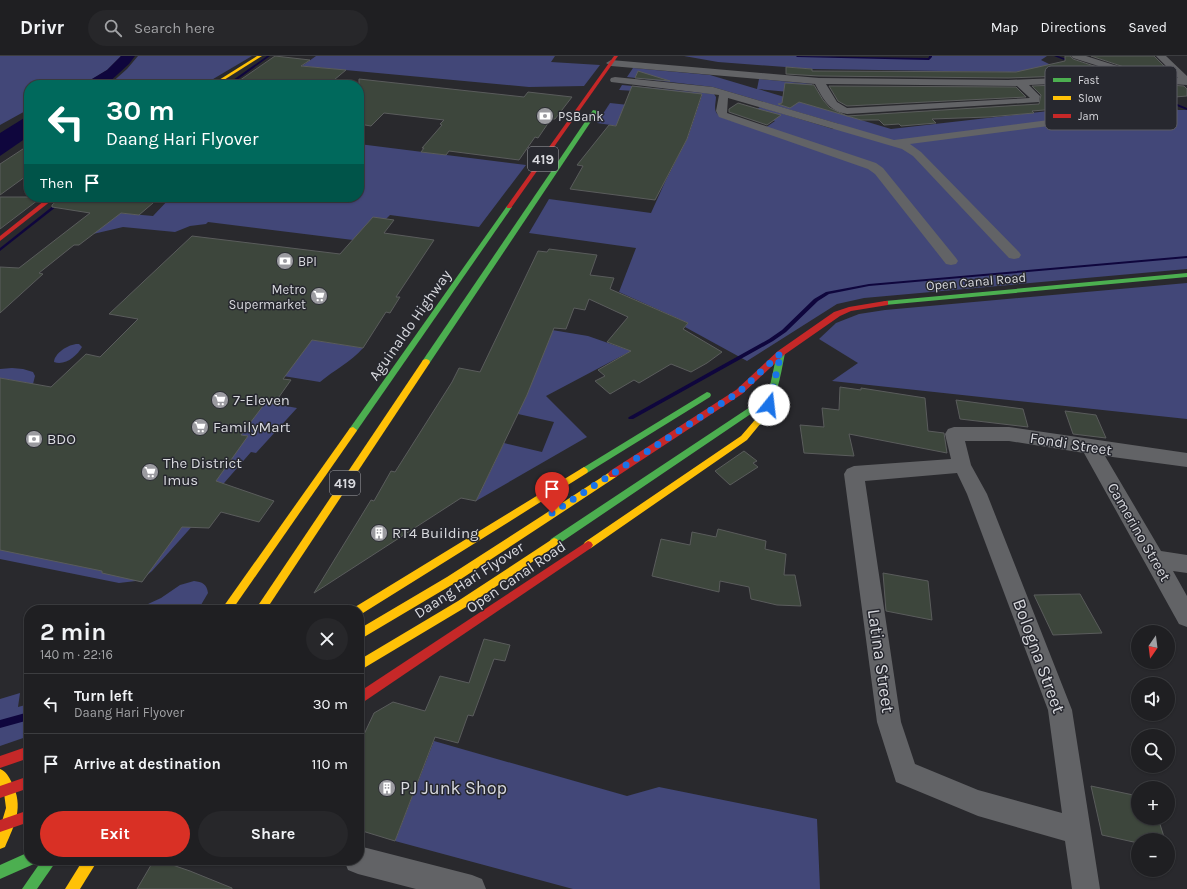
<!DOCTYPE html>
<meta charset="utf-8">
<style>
body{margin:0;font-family:Karla,sans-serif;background:#27272a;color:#f1f3f6;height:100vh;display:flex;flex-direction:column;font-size:15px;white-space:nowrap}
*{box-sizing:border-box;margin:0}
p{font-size:13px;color:#a1a2a5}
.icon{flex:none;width:22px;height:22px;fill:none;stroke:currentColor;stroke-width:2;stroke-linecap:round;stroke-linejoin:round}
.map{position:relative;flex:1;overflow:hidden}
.side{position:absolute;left:24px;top:549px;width:340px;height:260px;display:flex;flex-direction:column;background:#1f1f22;border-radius:16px;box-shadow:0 1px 3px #0004,0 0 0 1px #3c3d40}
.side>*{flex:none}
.top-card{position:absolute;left:24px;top:24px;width:340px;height:122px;border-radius:16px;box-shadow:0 1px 3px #0004,0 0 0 1px #3c3d40;background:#00695c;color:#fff;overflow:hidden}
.needle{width:26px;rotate:194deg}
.buttons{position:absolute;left:1131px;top:569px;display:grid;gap:8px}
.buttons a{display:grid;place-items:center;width:44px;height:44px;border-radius:50%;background:#1f1f22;box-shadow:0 1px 3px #0004,0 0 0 1px #3c3d40;font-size:20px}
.pin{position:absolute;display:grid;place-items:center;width:34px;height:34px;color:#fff;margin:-41px -17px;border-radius:50% 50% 50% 0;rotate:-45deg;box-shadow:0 0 4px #0007}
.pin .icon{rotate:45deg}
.me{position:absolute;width:44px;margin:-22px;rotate:16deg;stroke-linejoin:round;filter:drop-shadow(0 0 3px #0008)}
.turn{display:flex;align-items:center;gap:14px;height:84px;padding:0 16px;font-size:18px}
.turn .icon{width:52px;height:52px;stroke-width:2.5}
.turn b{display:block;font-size:28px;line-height:34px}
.then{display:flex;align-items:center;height:38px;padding:0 16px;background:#0003;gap:8px;font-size:15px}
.round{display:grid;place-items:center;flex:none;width:42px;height:42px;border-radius:21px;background:#27272a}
.headline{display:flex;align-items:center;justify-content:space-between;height:68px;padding:0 16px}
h1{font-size:24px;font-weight:700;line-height:30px}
.button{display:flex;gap:8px;margin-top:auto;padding:8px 16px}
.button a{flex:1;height:46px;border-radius:24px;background:#d93025;color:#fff;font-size:16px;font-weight:700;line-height:46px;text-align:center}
.button a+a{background:#27272a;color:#f1f3f6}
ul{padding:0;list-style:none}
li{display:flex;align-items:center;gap:12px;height:60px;padding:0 16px;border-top:1px solid #3c3d40}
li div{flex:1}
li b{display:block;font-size:15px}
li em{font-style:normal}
header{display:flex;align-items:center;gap:24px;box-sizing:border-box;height:56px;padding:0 20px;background:#1f1f22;border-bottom:1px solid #3c3d40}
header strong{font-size:19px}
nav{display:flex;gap:22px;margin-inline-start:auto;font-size:14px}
.search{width:280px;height:36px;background:#27272a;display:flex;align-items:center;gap:10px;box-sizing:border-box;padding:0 14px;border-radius:22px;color:#a1a2a5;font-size:15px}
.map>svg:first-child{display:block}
</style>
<header>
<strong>Drivr</strong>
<div class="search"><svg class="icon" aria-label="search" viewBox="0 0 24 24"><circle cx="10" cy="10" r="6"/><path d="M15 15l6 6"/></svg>Search here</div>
<nav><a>Map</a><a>Directions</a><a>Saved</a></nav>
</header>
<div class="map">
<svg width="1187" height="833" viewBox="0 0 1187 833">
<rect width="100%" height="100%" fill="#29292d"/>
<g fill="#424778">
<path d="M0,0H121L107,14L82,29H29V53L0,69Z"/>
<path d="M138,0H252L203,29H109L127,13Z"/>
<path d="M316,0H555L551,6L600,9L584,30L529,31L302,10Z"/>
<path d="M684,0H797L929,3L931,2L930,0H1047L1041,4L1061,14L1010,16L812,13L718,6Z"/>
<path d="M633,12L710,19L757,33L759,23L812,28L811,38L758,33L891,73L1152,43L1178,54H1187V213L864,242L837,248L747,305L685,271L688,267L619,236L636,192L529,177L549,143L651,157L665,126L688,81L702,39L619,34L622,29L714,38L716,41C716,45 714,52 716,56C719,65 756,70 765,72L775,65L751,57L760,51L833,73L839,68L713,31L627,21Z"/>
<path d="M610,47L665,53V77L597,67Z"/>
<path d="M359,88L526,109L479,171L390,159L386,163L353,184L208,166L206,168L190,170L175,176L123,171L93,178L120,157L153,160L171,141H359Z"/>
<path d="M1187,227V363L832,325L858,307L819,283L836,267L859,258L885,254Z"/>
<path d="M552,274L588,280L631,295L546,340L587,381L476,445L504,387L542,396L554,366L518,358Z"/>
<path d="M312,284L363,292C351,306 334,314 320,326L277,319Z"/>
<path d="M79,288L82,291C77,300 65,310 54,306C54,297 70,287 79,288Z"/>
<path d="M12,312L23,313L33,316L35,320L33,328L0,322V313Z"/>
<path d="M258,345L297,352L256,397L251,396L218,434L193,430Z"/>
<path d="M173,456L196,466L152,515L145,521L136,525L119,527L0,503V486Z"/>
<path d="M194,525C202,526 207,528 208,537L198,554H135L161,542L180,529Z"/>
<path d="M20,637L18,651L29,648V680L0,690V643Z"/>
<path d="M434,685L627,740L659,731L817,763L820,833H573L395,785Z"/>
</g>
<g fill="#0f063d">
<path d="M121,0H135L129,8L106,29H82L107,14Z"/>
<path d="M29,59V80L0,100V77Z"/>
</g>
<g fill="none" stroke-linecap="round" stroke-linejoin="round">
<g fill="#0f063d" fill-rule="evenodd">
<path d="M267,0H270L230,29H226Z"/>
<path d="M796,0L928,2L929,1V0H932V1L929,4L797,1Z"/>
<path d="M1054,0H1058L1075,6L1072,7Z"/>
<path d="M1103,15L1130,23L1142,30L1139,31L1128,25L1103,17Z"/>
<path d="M1153,38L1187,52V54L1152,40L1151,39Z"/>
<path d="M58,146L61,147L0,195V192Z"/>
<path d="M1187,200V202L869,230L829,238L818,245L786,276L773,285L633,363H629L628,362L629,361L769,283L782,274L814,243L826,236L869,228Z"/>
<path d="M29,656V664L0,672V664Z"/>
</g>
</g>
<g fill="#3d463c" stroke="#5a5c5c">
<path d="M275,0L310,4L301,10L346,14L328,29H233Z"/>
<path d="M1065,0H1070L1073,3L1118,18L1008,22L819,20L786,18V11L812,13V15L1016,16L1065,5Z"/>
<path d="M1091,0H1154L1174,20L1132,18L1133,16L1130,13Z"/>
<path d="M638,15L670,25L635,22Z"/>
<path d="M359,23L524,41L528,36L572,41L555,63H551L538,82L535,81L519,104L449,95L446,99L421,96L424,92H422L442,69L440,68L444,64L384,57L371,70L359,68Z"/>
<path d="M1125,26L1184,30L1187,33V40L1090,48L1093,50L1032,55L1034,57L988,61L932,63L936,67L901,70L899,68L884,69L879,64H861L799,46L790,52L778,48L782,47L785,27L814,29L823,44L830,52L847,60L1039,48L1041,39L1032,30Z"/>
<path d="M632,30L702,38L687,83L655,144L570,133L583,110L577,109L609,69L616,70Z"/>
<path d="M829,30L1016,31L1026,41L847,50L838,45Z"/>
<path d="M738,47L762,54L781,59L767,69L729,56V53Z"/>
<path d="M29,89V118L0,139V108Z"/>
<path d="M0,141H42L0,173Z"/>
<path d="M61,141H160L139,159L121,157L79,189H74L39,217L43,218L0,257V211L19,212L90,157L52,151V149Z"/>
<path d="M373,161L394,164L384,177L434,184L396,241H400L390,257L386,256L363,292L312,284L283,323L291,324L274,348L266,346L241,379L248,380L216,425L274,445L259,466L221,456L209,472L182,471L142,526L102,517V515L0,494V322L51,331L86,298L100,301L138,263L109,258L192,180L340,198Z"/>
<path d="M549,193L597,199L590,219L614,222L610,233L688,267L683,273L722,296L707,307L691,316L671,308L639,327L634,324L610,338L595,325L605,320L598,314L631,295L607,286L628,261L589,243L585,254L574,252L566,273L554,272L527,339L476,445L461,442L314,537L371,444L374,445L391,415L395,416L452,326L459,312L480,316L538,195L547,196Z"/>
<path d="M840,331L861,334V332L925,342L928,375L944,377L947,397L849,378L854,400L804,397L800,369L824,371L822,352L839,354Z"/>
<path d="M956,344L1023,353L1028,371L960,363Z"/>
<path d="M1065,355L1096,359L1106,382L1073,378Z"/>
<path d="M744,395L757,405L753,407L758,411L730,429L715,415Z"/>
<path d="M718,473L766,485L765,493L786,498L784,519H795L801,550L777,549L751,543L749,531L720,525L719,536L652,520L661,483L690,489L692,476L716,481Z"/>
<path d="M883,517L928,525L932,564L886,555Z"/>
<path d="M1080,538L1102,577L1053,579L1034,539Z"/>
<path d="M484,583L510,589L505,605L494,603L473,660L468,659L458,687L435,681L395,785L359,774V689L374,657L393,646L425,655L440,620L469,627Z"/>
<path d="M1091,730L1138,740V762H1158L1165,784H1138V787L1102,779Z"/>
<path d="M154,804H158L190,815L232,832V833H137Z"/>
</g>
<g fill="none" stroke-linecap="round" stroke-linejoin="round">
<g fill="#626366" fill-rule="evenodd">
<path d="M1071,0H1086L1130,14L1132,16L1127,19L1124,18L1073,2Z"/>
<path d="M1156,0H1166L1187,20V29L1125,25L1029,29L1040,40L1039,46L847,58C829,55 823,43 815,28L611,10L606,7L611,4L819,22L1008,24L1125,19L1178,22ZM826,28L1017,30L1030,42L847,52L837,46Z"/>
<path d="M615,21L713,31L894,84L1157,50L1162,53L1157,56L910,88L921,96L1019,196L1021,199L1019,202L1014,203L1009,202L913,100L902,93L728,42L727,57L876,107L883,112L956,202L958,205L956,208L951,209L946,208L875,118L868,113L719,61L716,55L719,39L611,26L610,24L611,22Z"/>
<path d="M954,371H1009L1187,397V411L1105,400L1161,495L1187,499V517L1173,515L1187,540V571L1179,568L1084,397L1009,385H965L971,409L987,438L1072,654L1100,833H1072L1065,785L978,760L896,726L877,666L844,418L847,413L854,410L951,403L945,378L948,373ZM957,417L967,438L1048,654L1062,757L978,734L915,708L901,666L865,425Z"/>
<path d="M359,790L472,819L482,823L486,833H416L358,818L348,814L344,804H359Z"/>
</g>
<g fill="#4caf50" fill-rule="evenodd">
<path d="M593,54L598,55L429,308H423L422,306L423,304Z"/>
<path d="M507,150L512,151L356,376H350L349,374L350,372Z"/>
<path d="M1187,217V221L885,249L881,247L885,245Z"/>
<path d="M781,294L785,297C780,323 776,348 760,369H754L753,367L764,349L557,489L554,490L551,489L549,486L551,483L768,339L777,297Z"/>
<path d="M707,336L710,337L711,339L710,341L587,417H581L580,415L581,413Z"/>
<path d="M29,796V804H35L34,808L0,823V809Z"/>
<path d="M42,804H57L37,833H22Z"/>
</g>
<g fill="#ffc107" fill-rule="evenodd">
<path d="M257,0H262L216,29H211Z"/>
<path d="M426,303L429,304L430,306L429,308L266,554H255L423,304Z"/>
<path d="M757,364L761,367L747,384L591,492L588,493L585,492L583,489L585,486L741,380L754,365Z"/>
<path d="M353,371L357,374L356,376L232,554H221L350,372Z"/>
<path d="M584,411L587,413L588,415L587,417L363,557L359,559V554H354L355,551Z"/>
<path d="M613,414L616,415L618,418L616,421L455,527L359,584V573L447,521Z"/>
<path d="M554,482L557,483L559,486L557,489L466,551L359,615V604L458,545Z"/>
<path d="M0,713C6,715 9,721 12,727C24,751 15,768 5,791L0,793V772L6,752L4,737L0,730Z"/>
<path d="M83,804H98L80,833H65Z"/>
</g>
<g fill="#c62828" fill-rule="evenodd">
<path d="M614,0H618L511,152H507V150Z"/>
<path d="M49,141H56L0,185V180Z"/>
<path d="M885,245H888V249L851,255L840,260L784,299L742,338L616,421H610L608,418L610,415L736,334L778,295L834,256L849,251Z"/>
<path d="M588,485L591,486L593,489L591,492L359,649V636Z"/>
<path d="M29,690V702L0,712V700Z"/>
<path d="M29,720V732L0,742V730Z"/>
<path d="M29,754V766L0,776V764Z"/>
</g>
</g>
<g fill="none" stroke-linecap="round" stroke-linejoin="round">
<path stroke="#1a73e8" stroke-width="7" stroke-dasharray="0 12.6" d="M552,457L739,336L781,297L769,349"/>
</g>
<defs>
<g id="bank-disc" transform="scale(0.9)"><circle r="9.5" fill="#9b9ba0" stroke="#27282f"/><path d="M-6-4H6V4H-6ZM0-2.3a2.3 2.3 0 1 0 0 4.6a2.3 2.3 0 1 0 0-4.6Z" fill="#fff"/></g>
<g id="supermarket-disc" transform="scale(0.9)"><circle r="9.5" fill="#9b9ba0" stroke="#27282f"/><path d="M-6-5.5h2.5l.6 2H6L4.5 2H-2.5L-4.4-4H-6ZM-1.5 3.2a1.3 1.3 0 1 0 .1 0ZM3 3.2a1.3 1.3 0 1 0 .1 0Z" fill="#fff"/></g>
<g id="building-disc" transform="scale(0.9)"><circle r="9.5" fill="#9b9ba0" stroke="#27282f"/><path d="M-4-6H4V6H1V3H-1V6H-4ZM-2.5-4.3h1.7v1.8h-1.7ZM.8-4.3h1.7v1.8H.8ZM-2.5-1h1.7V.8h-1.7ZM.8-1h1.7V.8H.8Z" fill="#fff"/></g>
</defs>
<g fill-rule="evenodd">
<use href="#bank-disc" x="545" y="60"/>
<use href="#bank-disc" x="285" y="205"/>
<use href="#supermarket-disc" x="319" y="240"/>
<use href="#supermarket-disc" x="220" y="344"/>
<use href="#supermarket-disc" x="200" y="371"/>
<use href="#bank-disc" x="34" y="383"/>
<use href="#supermarket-disc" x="150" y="416"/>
<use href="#building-disc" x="379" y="477"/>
<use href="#building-disc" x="387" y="732"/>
</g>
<g text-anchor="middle" stroke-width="3" stroke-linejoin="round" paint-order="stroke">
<g font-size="13" fill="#d8d9de" stroke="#27282f" text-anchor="start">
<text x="558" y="65">PSBank</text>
<text x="298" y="210">BPI</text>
<text x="306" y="238" text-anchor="end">Metro<tspan x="306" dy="15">Supermarket</tspan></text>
</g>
<g font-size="13" fill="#d8d9de" stroke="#27282f">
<text transform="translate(976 225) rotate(-5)" y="5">Open Canal Road</text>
</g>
<g fill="#27282f" stroke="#a3a4aa" stroke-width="1">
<rect x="528" y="91" width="30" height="24" rx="3"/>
<rect x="330" y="415" width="30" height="24" rx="3"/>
</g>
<g font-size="14" font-weight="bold" fill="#d8d9de">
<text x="543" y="108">419</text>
<text x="345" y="432">419</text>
</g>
<g font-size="15" fill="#d8d9de" stroke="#27282f">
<text transform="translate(410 269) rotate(-55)" y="5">Aguinaldo Highway</text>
<text transform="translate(1071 388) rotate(9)" y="5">Fondi Street</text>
<text transform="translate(1139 476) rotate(60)" y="5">Camerino Street</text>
<text transform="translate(516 521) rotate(-34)" y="5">Open Canal Road</text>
<text transform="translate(469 524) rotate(-33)" y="5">Daang Hari Flyover</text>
</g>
<g font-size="15" fill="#d8d9de" stroke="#27282f" text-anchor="start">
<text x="233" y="349">7-Eleven</text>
<text x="213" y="376">FamilyMart</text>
<text x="47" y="388">BDO</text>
<text x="163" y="412">The District<tspan x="163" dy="17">Imus</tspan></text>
<text x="392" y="482">RT4 Building</text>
</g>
<g font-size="18" fill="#d8d9de" stroke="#27282f">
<text transform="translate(1039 600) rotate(70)" y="6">Bologna Street</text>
<text transform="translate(881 605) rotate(82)" y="6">Latina Street</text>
</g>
<g font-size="18" fill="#d8d9de" stroke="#27282f" text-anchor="start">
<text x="400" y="738">PJ Junk Shop</text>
</g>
</g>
<rect x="1045" y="10" width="132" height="64" rx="6" fill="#27282f" stroke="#5c5d64" stroke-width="1"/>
<rect x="1053" y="22" width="18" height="4" fill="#4caf50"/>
<rect x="1053" y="40" width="18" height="4" fill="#ffc107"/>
<rect x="1053" y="58" width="18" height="4" fill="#c62828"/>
<g font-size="11" fill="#d8d9de">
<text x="1078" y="28">Fast</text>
<text x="1078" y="46">Slow</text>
<text x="1078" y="64">Jam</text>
</g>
</svg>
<div class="buttons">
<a><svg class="needle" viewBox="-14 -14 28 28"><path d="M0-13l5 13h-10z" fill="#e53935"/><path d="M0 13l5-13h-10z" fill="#a1a2a5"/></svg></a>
<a><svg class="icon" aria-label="sound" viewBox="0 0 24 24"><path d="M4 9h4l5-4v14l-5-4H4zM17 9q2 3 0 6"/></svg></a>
<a><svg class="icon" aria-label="search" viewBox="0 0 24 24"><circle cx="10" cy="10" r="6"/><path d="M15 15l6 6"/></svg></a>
<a>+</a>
<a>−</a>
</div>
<div class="pin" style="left:552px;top:457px;background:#d93025"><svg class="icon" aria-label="arrive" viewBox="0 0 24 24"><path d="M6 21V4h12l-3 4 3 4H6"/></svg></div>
<svg class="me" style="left:769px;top:349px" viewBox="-20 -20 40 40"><circle r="19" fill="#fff"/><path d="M0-13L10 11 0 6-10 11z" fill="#1a73e8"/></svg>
<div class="top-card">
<div class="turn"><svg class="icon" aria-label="left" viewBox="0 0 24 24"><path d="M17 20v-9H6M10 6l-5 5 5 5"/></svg><div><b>30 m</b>Daang Hari Flyover</div></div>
<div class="then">Then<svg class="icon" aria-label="arrive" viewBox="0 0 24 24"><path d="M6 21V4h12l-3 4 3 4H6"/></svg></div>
</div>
<section class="side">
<div class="headline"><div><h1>2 min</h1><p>140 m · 22:16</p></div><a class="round"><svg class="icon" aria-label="close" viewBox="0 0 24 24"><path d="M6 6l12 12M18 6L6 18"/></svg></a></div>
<ul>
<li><svg class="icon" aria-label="left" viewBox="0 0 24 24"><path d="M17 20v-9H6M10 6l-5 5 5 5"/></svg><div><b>Turn left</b><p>Daang Hari Flyover</p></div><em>30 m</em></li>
<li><svg class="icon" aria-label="arrive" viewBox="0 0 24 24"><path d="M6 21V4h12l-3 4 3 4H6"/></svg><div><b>Arrive at destination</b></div><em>110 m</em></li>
</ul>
<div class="button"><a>Exit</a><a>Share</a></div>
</section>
</div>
